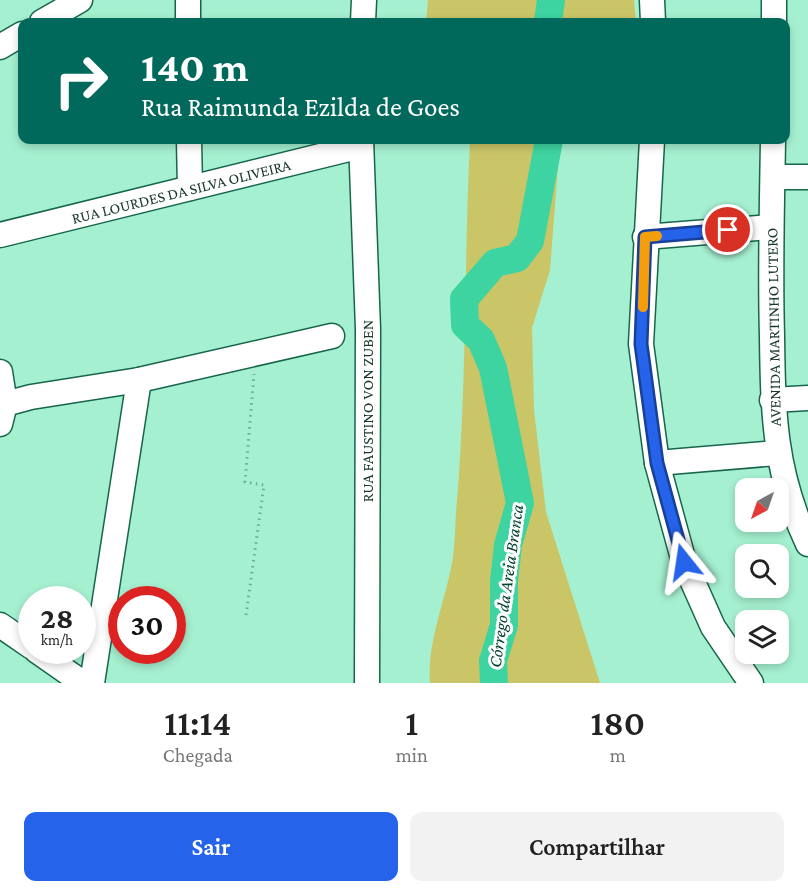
<!DOCTYPE html>
<html lang="pt">
<meta charset="utf-8">
<style>
body{margin:0;font-family:"Crimson Pro",serif;background:#f2f2f2;color:#222;height:100vh;display:flex;flex-direction:column;font-size:22px;white-space:nowrap}
*{box-sizing:border-box;margin:0}
p{font-size:20px;color:#767676}
.icon{flex:none;width:33px;height:33px;fill:none;stroke:currentColor;stroke-width:2;stroke-linecap:round;stroke-linejoin:round}
.map{position:relative;height:683px;overflow:hidden}
.sheet{display:flex;flex-direction:column;background:#fff;flex:1}
.sheet>*{flex:none}
.banner{position:absolute;left:18px;top:18px;width:772px;height:126px;border-radius:12px;box-shadow:0 3px 9px #0003;background:#00695c;color:#fff;overflow:hidden}
.needle{width:39px;rotate:220deg}
.tools{position:absolute;left:735px;top:478px;display:grid;gap:12px}
.tools a{display:grid;place-items:center;width:54px;height:54px;border-radius:12px;background:#fff;box-shadow:0 3px 9px #0003;font-size:30px}
.speed{position:absolute;left:18px;top:586px;display:flex;gap:12px;font-size:30px;font-weight:700;text-align:center}
.speed>*{display:grid;place-content:center;width:78px;height:78px;border-radius:50%;background:#fff;box-shadow:0 3px 9px #0003;line-height:1}
.speed small{font-size:15px;font-weight:400}
.speed .limit{border:9px solid #d22;background:#fff;color:#111}
.pin{position:absolute;display:grid;place-items:center;width:51px;height:51px;color:#fff;margin:-26px;border:3px solid #fff;border-radius:50%;box-shadow:0 2px 6px #0007}
.me{position:absolute;width:66px;margin:-33px;rotate:345deg;stroke-linejoin:round;filter:drop-shadow(0 0 4px #0008)}
.turn{display:flex;align-items:center;gap:21px;height:126px;padding:0 24px;font-size:27px}
.turn .icon{width:78px;height:78px;stroke-width:2.5}
.turn b{display:block;font-size:42px;line-height:51px}
.eta{display:flex;justify-content:space-evenly;align-items:center;height:102px;text-align:center}
.eta b{font-size:36px;font-weight:600;line-height:42px}
.action{display:flex;gap:12px;margin-top:auto;padding:12px 24px}
.action a{flex:1;height:69px;border-radius:12px;background:#2563eb;color:#fff;font-size:24px;font-weight:600;line-height:69px;text-align:center}
.action a+a{background:#f2f2f2;color:#222}
.map>svg:first-child{display:block}
</style>
<div class="map">
<svg width="808" height="683" viewBox="0 0 808 683">
<rect width="100%" height="100%" fill="#a5f0d0"/>
<g fill="#cac567">
<path d="M428,0H634L636,22H426Z"/>
<path d="M470,140H560L550,270L532,328L534,410L546,512L600,683H430C427,642 445,602 452,563C455,546 455,529 456,513C467,388 464,264 470,140Z"/>
</g>
<g fill="none" stroke-linecap="round" stroke-linejoin="round">
<g stroke="#3ed4a1" stroke-width="28">
<path d="M548,22L551,0"/>
<path d="M494,683L493,661L504,625V581L508,545L520,503L493,368L481,340L465,325L464,299L495,263L517,258L530,241L549,140"/>
</g>
<g stroke="#17664b" stroke-width="27">
<g id="minor">
<path d="M188,0V22"/>
<path d="M652,0L653,22"/>
<path d="M774,0V22"/>
<path d="M42,22L80,0"/>
<path d="M363,22L364,0"/>
<path d="M0,47L22,34"/>
<path d="M189,140L190,188"/>
<path d="M361,140L368,329L367,683"/>
<path d="M652,140L641,344L657,463L684,562L713,627L751,683"/>
<path d="M773,140C772,205 770,270 772,336C773,413 774,472 808,544"/>
<path d="M773,177H808"/>
<path d="M0,235L361,146"/>
<path d="M645,237L770,227"/>
<path d="M0,372L5,404L0,424"/>
<path d="M772,400L808,398"/>
<path d="M5,404L31,397L139,380L332,336"/>
<path d="M657,463L777,453"/>
<path d="M0,625L32,647"/>
<path d="M37,651L83,683"/>
<path d="M92,683L139,380"/>
</g>
</g>
<path stroke="#70ab92" stroke-width="3" stroke-dasharray="1.5 4.5" stroke-linecap="butt" d="M246,615L264,485L245,482L254,374"/>
<use href="#minor" stroke="#fff" stroke-width="24"/>
</g>
<g fill="none" stroke-linecap="round" stroke-linejoin="round">
<g stroke="#184099" stroke-width="15">
<path id="route" d="M684,562L657,463L641,344L645,237L728,230"/>
</g>
<use href="#route" stroke="#2563eb" stroke-width="10"/>
<path stroke="#f59e0b" stroke-width="10" d="M643,307L645,237L657,236"/>
</g>
<g text-anchor="middle" stroke-width="6" stroke-linejoin="round" paint-order="stroke">
<g font-size="16" fill="#1a392c" stroke="#fefefe">
<text transform="translate(181 191) rotate(-14)" y="6">RUA LOURDES DA SILVA OLIVEIRA</text>
<text transform="translate(773 327) rotate(-91)" y="6">AVENIDA MARTINHO LUTERO</text>
<text transform="translate(367 411) rotate(-90)" y="6">RUA FAUSTINO VON ZUBEN</text>
</g>
<g font-size="18" font-style="italic" fill="#034430" stroke="#fefefe">
<text transform="translate(506 586) rotate(-82)" y="6">Córrego da Areia Branca</text>
</g>
</g>
</svg>
<div class="tools">
<a><svg class="needle" viewBox="-14 -14 28 28"><path d="M0-13l5 13h-10z" fill="#e53935"/><path d="M0 13l5-13h-10z" fill="#767676"/></svg></a>
<a><svg class="icon" aria-label="search" viewBox="0 0 24 24"><circle cx="10" cy="10" r="6"/><path d="M15 15l6 6"/></svg></a>
<a><svg class="icon" aria-label="layers" viewBox="0 0 24 24"><path d="M12 4l9 5-9 5-9-5zM3 14l9 5 9-5"/></svg></a>
</div>
<div class="speed"><div>28<small>km/h</small></div><div class="limit">30</div></div>
<div class="pin" style="left:728px;top:230px;background:#d93025"><svg class="icon" aria-label="arrive" viewBox="0 0 24 24"><path d="M6 21V4h12l-3 4 3 4H6"/></svg></div>
<svg class="me" style="left:684px;top:562px" viewBox="-20 -20 40 40"><path d="M0-17L14 15 0 8-14 15z" fill="#2563eb" stroke="#fff" stroke-width="4"/></svg>
<div class="banner">
<div class="turn"><svg class="icon" aria-label="right" viewBox="0 0 24 24"><path d="M7 20v-9h11M14 6l5 5-5 5"/></svg><div><b>140 m</b>Rua Raimunda Ezilda de Goes</div></div>
</div>
</div>
<section class="sheet">
<div class="eta">
<div><b>11:14</b><p>Chegada</p></div>
<div><b>1</b><p>min</p></div>
<div><b>180</b><p>m</p></div>
</div>
<div class="action"><a>Sair</a><a>Compartilhar</a></div>
</section>
